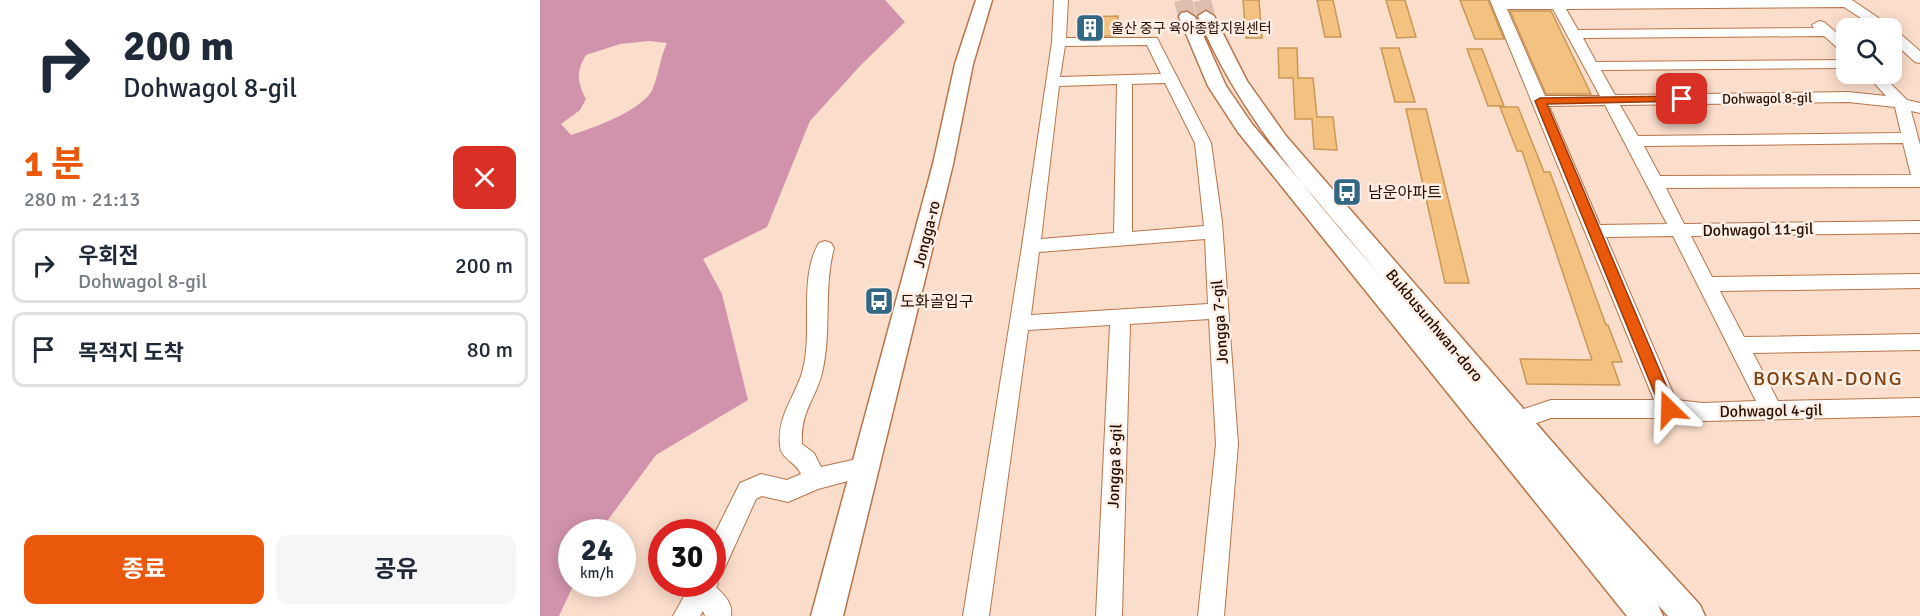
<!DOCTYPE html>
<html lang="ko">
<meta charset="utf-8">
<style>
body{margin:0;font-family:Signika,"Noto Sans KR",sans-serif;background:#f6f6f7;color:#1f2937;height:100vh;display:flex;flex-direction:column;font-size:22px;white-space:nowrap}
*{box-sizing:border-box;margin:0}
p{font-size:20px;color:#747a83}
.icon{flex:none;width:33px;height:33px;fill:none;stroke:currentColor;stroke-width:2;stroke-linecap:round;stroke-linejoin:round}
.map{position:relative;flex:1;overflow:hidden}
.panel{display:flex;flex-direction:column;background:#fff;width:540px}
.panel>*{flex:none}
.top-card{background:#fff;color:#1f2937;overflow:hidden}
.buttons{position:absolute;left:1296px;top:18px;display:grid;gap:12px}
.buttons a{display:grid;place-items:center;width:66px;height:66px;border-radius:12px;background:#fff;box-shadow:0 3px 15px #0003;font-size:30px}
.speed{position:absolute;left:18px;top:519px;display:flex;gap:12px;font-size:30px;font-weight:700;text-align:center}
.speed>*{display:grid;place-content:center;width:78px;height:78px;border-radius:50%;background:#fff;box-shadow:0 3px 15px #0003;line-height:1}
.speed small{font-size:15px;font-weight:400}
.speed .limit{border:9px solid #d22;background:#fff;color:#111}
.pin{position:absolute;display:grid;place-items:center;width:51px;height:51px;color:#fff;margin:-26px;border-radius:12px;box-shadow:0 3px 9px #0006}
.me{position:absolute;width:66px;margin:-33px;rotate:338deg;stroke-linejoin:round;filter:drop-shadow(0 0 4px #0008)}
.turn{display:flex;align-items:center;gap:21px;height:126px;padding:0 24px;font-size:27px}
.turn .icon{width:78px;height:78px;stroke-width:2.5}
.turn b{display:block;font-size:42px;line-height:51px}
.round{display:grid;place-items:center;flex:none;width:63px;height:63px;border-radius:12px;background:#f6f6f7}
.headline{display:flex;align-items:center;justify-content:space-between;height:102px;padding:0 24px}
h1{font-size:36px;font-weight:700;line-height:45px;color:#ea580c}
.cta{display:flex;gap:12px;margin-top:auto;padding:12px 24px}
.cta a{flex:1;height:69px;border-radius:12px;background:#ea580c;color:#fff;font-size:24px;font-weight:700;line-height:69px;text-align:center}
.cta a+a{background:#f6f6f7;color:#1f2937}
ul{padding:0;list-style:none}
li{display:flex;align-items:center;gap:18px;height:75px;margin:0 12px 9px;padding:0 12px;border:3px solid #e0e1e3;border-radius:12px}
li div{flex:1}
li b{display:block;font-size:22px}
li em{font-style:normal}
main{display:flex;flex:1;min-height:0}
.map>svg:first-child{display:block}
</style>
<main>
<section class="panel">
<div class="top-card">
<div class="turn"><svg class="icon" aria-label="right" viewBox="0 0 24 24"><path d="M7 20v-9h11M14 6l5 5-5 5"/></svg><div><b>200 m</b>Dohwagol 8-gil</div></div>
</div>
<div class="headline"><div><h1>1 분</h1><p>280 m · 21:13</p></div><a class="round" style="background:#d93025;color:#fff"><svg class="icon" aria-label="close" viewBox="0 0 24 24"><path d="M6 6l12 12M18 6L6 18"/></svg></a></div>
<ul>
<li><svg class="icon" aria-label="right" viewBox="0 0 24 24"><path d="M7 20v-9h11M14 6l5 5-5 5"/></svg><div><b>우회전</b><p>Dohwagol 8-gil</p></div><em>200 m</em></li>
<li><svg class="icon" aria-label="arrive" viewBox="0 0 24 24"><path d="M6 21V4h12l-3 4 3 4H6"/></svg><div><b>목적지 도착</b></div><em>80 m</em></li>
</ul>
<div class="cta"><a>종료</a><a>공유</a></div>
</section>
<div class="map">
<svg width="1380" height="616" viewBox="0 0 1380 616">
<rect width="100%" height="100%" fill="#fbddcb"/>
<path fill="#d193ac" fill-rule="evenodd" d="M0,0H345L365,22L320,66L270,121L227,227L163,259L182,294L208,400L116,455L59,532H32V584H34L19,616H0ZM109,41L127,43C120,58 119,73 113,88C106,109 51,129 31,135L21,124L40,110L46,99C37,82 36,71 46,55L80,44Z"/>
<g fill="#f4c280" stroke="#c89856" stroke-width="1.5">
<path d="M703,0H719L722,38H706Z"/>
<path d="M777,0H793L801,37H785Z"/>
<path d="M846,0H865L876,37L857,38Z"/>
<path d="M920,0H948L964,39H935Z"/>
<path d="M970,11H1011L1051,94H1006Z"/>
<path d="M578,16L576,36H541L543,17Z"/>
<path d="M738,48H757L758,78H773L777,117H793L797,150L774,149L772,119H755L753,78H739Z"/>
<path d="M841,48H859L875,102H855Z"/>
<path d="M927,49H942L964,106H948Z"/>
<path d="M960,107H978L1004,172H1010L1066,325H1068L1082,362H1072L1080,385L987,384L980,359L1052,360L982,151H977Z"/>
<path d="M866,109H886L929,283H905Z"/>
</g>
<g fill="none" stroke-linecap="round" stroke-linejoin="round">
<g stroke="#dbbead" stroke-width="18" stroke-dasharray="18 9" stroke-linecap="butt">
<path d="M643,0L647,17"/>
<path d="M662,0L666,16"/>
</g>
<g stroke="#b7754a" stroke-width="2">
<g id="minor">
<path d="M514,0H528L526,38H617L671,143L682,222L698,444L684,616H658L676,444L669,319L590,324L582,616H556L570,325L488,330L449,616H423L482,246L512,42ZM607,45L621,74L520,77L525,46ZM625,83L655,143L664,226L592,232V84ZM577,84L574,233L501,239L519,86ZM665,239L668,304L491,315L499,252Z"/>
<path d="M950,0H1312L1349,25L1351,28H1336L1304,7L1026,9L1038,30L1274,28L1272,25L1279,21L1284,22L1306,41V52L1301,51L1284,36L1043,38L1056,62L1306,60V68L1061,70L1075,95L1308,92L1346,96L1326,74H1341L1367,100L1380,103V113L1371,111L1380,145V187L1126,188L1144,224L1380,221V233L1151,236L1172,277L1380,274V288L1180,291L1204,337L1380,334V350L1213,353L1238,401L1380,398V416L1163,421L1129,418H1011L977,430L969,428L966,421L969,414L1011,400H1114ZM967,9H1013L1060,96H1005ZM1308,102L1355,107L1361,133L1098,136L1080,105ZM1065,105L1127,224L1060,225L1009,106ZM1363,143L1371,175L1120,176L1104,146ZM1133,236L1216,401L1163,403L1136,400L1066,237Z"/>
<path d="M1352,30L1357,31L1380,51V63L1375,62L1352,41Z"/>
<path d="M285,241L291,243L294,248C283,289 292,332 282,373C275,401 260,411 262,444L274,453L281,467L326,457L334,460L337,467L334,474L278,489L248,502L222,496L216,499L181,576L175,578L178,584L176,587C185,596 193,603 191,616H165L163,611L160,616H133L151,584H172V539L200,483L221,474L247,480L261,474C256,462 241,459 240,446C237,418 252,401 261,376C275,335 257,280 279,243Z"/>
</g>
</g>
<g stroke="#b7754a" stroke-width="3">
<g id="major">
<path d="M436,0H452L433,64L413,164L303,616H271L393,164L415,64Z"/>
<path d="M666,11L674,16L707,81L746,136L1042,476L1160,605L1165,616H1128L1118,605L1123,616H1087L698,132L668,86L639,17L641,13L647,12L655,17L686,86L712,124L866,306C790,215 703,127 658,16Z"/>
</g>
</g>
<use href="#minor" fill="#fff" fill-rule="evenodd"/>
<use href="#major" fill="#fff" fill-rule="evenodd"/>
</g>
<path fill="#ea580c" stroke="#983908" stroke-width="1.5" d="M1142,96L1147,99L1146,101L1007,104L1136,409L1134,413L1129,415L1123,413L1121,409L995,101L1000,98Z"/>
<defs>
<g id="building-square" transform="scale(1.5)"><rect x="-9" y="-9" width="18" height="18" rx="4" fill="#316782" stroke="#fdeee5"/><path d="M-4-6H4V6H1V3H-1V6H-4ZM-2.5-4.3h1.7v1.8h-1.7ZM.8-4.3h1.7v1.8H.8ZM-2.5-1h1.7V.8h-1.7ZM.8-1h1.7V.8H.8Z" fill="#fff"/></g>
<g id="bus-square" transform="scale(1.5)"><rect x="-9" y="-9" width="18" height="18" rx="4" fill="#316782" stroke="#fdeee5"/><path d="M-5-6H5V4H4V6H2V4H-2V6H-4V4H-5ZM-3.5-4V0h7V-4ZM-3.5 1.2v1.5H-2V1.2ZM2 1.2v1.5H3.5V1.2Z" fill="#fff"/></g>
</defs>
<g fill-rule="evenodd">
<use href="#building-square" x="550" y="28"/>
<use href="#bus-square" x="807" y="192"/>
<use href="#bus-square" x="339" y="301"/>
</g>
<g text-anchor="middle" stroke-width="5" stroke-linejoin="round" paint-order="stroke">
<g font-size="14" fill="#270e00" stroke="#fdeee5" text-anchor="start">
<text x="571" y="33">울산 중구 육아종합지원센터</text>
</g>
<g font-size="14" fill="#270e00" stroke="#fdeee5">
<text transform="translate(1227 98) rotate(-1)" y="5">Dohwagol 8-gil</text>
</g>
<g font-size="16" fill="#270e00" stroke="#fdeee5" text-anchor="start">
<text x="828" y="198">남운아파트</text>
<text x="360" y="307">도화골입구</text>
</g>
<g font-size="16" fill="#270e00" stroke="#fdeee5">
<text transform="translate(1218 229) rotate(-1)" y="6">Dohwagol 11-gil</text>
<text transform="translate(386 234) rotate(-76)" y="6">Jongga-ro</text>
<text transform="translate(679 322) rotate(-94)" y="6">Jongga 7-gil</text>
<text transform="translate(895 325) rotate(50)" y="6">Bukbusunhwan-doro</text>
<text transform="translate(1231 410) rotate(-1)" y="6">Dohwagol 4-gil</text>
<text transform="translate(574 466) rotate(-88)" y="6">Jongga 8-gil</text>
</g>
<g font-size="20" letter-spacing="1.5" fill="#7f4213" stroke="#fdeee5">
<text x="1288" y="385">BOKSAN-DONG</text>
</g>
</g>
</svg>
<div class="buttons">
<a><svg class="icon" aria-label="search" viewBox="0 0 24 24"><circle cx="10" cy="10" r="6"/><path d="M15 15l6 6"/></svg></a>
</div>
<div class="speed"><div>24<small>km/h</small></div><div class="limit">30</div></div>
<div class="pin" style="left:1142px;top:99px;background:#d93025"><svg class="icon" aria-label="arrive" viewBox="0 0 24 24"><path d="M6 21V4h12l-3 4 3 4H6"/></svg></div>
<svg class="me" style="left:1129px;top:409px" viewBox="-20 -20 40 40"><path d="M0-17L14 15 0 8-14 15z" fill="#ea580c" stroke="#fff" stroke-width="4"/></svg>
</div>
</main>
